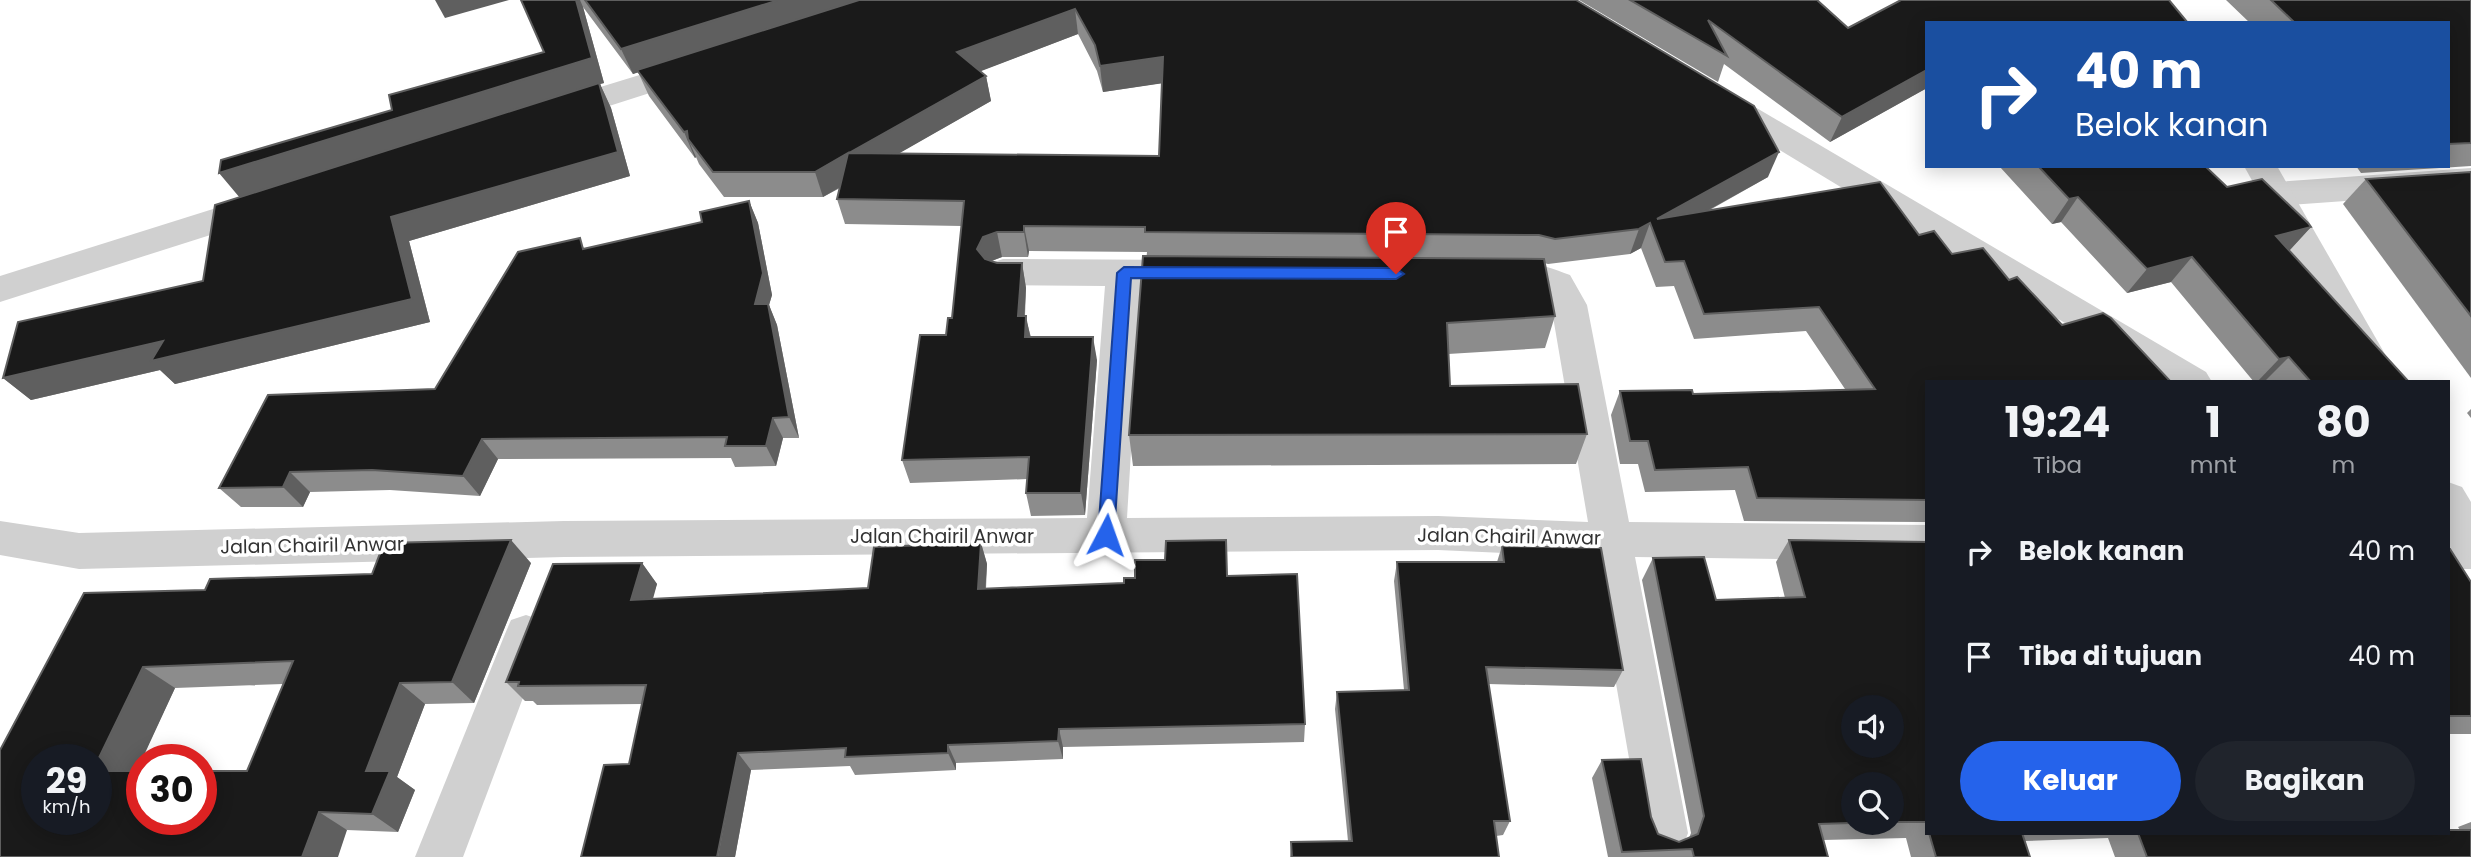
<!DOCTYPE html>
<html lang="id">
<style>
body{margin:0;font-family:Poppins,sans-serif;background:#20242c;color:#f1f3f6;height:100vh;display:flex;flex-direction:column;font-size:26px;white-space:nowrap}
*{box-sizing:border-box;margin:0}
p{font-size:23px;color:#9ea1a6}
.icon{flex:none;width:38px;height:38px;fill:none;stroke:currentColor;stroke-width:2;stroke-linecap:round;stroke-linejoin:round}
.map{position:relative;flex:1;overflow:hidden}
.drawer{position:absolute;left:1925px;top:380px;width:525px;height:455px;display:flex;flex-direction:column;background:#171b24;border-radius:0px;box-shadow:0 4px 18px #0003}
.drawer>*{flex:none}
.hud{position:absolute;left:1925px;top:21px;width:525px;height:147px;border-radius:0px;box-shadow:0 4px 18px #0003;background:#1a4fa0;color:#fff;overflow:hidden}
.fabs{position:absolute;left:1841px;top:695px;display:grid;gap:14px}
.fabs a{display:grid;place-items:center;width:63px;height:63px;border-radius:50%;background:#171b24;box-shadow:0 4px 18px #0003;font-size:35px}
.speed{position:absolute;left:21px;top:744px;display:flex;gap:14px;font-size:35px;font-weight:700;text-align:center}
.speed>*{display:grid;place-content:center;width:91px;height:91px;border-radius:50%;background:#171b24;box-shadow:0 4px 18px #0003;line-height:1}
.speed small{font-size:18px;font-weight:400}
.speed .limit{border:10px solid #d22;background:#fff;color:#111}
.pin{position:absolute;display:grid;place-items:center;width:60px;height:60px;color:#fff;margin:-72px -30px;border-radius:50% 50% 50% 0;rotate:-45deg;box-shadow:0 0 7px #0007}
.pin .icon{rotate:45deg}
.me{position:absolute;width:77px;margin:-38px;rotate:4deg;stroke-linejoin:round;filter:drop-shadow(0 0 5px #0008)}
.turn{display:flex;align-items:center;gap:24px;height:147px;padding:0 35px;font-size:32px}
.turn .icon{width:91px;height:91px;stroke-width:2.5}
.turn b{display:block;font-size:49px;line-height:60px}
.eta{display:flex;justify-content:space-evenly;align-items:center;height:119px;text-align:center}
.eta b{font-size:42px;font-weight:700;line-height:49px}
.cta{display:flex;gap:14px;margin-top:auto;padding:14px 35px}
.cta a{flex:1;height:80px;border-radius:42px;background:#2563eb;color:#fff;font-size:28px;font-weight:700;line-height:80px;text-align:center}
.cta a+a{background:#20242c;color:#f1f3f6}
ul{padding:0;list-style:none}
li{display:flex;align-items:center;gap:21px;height:105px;padding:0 35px}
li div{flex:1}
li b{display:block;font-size:26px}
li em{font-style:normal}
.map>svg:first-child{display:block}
</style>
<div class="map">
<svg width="2471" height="857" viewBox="0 0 2471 857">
<rect width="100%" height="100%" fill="#fff"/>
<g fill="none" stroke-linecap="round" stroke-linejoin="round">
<g fill="#d0d0d0" fill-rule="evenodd">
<path d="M695,58L706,61L710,68L706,75L556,123L545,120L540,112L545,104Z"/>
<path d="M2471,168V192L2277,206L2265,202L2260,194L2265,186L2277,182Z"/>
<path d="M261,194L273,197L278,206L273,215L0,302V276Z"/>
<path d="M1003,259L1193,260L1205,264L1211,273L1205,282L1193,286H1141L1127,518L1438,516L1588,522L1551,305L1544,293C1525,286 1505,289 1486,283L1480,274L1486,265C1515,256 1542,264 1570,275L1587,305L1629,522L1927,525V561L1635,557L1688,833L1682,849L1665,856L1648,849L1642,833L1594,557L1438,550L564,557L79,569L0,555V521L79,533L564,521L1087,518L1105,286L1003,285L991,281L985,272L991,263Z"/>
<rect x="2448" y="533" width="23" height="36"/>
<path d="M526,615L541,620L547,634L463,857H415L505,634L511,620Z"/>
</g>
<g fill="#d0d0d0" fill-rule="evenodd">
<path d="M1720,89L1731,93L2206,372L2212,382H2162L1709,107L1704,100L1709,93Z"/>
<path d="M2244,166H2277L2401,382H2363Z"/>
<path d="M2448,482L2462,487L2471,502V557L2457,551L2448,537Z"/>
</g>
</g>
<g fill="#8c8c8c" fill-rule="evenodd">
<path d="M521,0H1576L1768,177L1708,211L1927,382V522L1744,521L1735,490L1645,492L1638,464H1620L1611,415L1620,391L1693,394L1845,389L1806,331L1694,339L1674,286L1656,287L1641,248L1630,254L1548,264L1544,263L1555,316L1545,348L1448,354L1450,386L1587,434L1576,464L1133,466L1129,435L1147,252L1029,251L1028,257H1002L991,261L997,263H1022L1026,288L1025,316L1031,337L1097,360L1085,515L1031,516L1026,493L1027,479L910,483L902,460L952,318L962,226L845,224L837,199L840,188L823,197H724L699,164L696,157L695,158L649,96L638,72L633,74L583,7L604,83L600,84L611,108L630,176L409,241L430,322L175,384L160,370L31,400L3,378L203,281L239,197L392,110L544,52ZM1078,34L1097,71L1103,92L1162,83L1159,156L899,153L991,101L986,76L980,71Z"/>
<path d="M1579,0H1817L1848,28L1927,23V88L1830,142L1724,64L1718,82Z"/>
<path d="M2226,0H2471V166L2361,173L2356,166H2448V23H2250Z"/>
<path d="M2000,166H2205L2227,187L2311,227L2289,251L2409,382H2254L2171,282L2127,293L2061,222L2052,224L2000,167Z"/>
<path d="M2471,172V378L2343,204L2366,179Z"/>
<path d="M749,201L758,223L772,295L769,305L777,325L799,438H783L776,466L735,467L731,458L498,459L480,496L390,490L310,492L303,507H241L219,488L435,389L586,248L702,222Z"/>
<path d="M2471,409V418L2467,413Z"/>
<path d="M1789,540L1927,542V833H2448L2460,830L2458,827L2471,822V857H2115L2108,838L2025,841L2030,857H1911L1906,838L1823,840L1828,857H1608L1592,778L1602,760L1651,817L1658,834L1679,842L1689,838L1691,833L1642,580L1653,558L1716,600L1785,598L1776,562Z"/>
<path d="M981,543L987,564L986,589L1124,583L1227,576L1305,724L1304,742L1063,747V759L956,763V770L855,775L850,766L751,770L735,857H581L629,764L642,704L537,705L533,701H525L506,682L642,563L657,584L652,599L868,588Z"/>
<path d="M1502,546L1623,670L1614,687L1488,684L1510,821L1503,835L1496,836L1499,857H1290L1291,842L1348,841L1335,709L1337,692L1404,690L1394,581L1397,562H1497Z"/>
<path d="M2448,549L2471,582V734H2448Z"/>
<path d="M531,563L474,703L425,704L397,777L415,790L398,832L347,830L0,750L205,590L372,574ZM283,684L247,771H136L175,688Z"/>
</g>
<g fill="#5f5f5f">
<path d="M435,0H509L445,18Z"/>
<path d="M576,0H580L583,7L604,83L600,84L611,108L630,176L409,241L430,322L175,384L160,370L31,400L3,378L391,217L240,198L219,173L592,58Z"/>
<path d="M779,0H868L633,74L621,49Z"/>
<path d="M1075,9L1078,34L963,78L957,52Z"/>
<path d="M1163,57L1164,83L1103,92L1100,66Z"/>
<path d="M1927,70V88L1830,142L1842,117Z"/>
<path d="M986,76L991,101L856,178L849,153Z"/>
<path d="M687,131L688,139L696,157L695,158L684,132Z"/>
<path d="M1779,152L1768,177L1656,239L1657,219Z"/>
<path d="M848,153L856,178L823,197L815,172Z"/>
<path d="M2078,197L2061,222L2052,224L2069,199Z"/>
<path d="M749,201L758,223L772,295L769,305L777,325L799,438L789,417L755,304Z"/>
<path d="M1650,223L1641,248L1630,254L1639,229Z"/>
<path d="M1024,226L1029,251L1028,257L1024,232Z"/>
<path d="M2311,227L2288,252L2276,236Z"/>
<path d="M997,232L1002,257L989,262L983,273L977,249L983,237Z"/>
<path d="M2192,257L2171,282L2127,293L2147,269Z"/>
<path d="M1022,263L1026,288L1023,340L1018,316Z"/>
<path d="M1026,316L1031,340L1025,337Z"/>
<path d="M1093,337L1097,360L1085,515L1081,493Z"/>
<path d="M2289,357L2265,381L2257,382L2279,359Z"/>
<path d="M773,418L783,438L776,466L766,446Z"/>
<path d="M482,439L498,459L480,496L463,476Z"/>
<path d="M290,472L310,492L303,507L283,487Z"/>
<path d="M511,540L531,563L474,703L452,682Z"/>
<path d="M981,543L987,564L984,610L978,589Z"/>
<path d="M642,563L657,584L647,621L631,600Z"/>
<path d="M143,667L175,688L128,790L96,772V764Z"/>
<path d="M400,683L425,704L397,777L415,790L398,832L372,814L366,771Z"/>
<path d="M1059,729L1063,747V759L1058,741Z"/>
<path d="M948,745L956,763V770L948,753Z"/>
<path d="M738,753L751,770L735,857H718Z"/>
<path d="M319,812L347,830L338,857H302Z"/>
</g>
<g fill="#1a1a1a" stroke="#5f5f5f" stroke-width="2" fill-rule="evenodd">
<path d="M521,0H576L592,58L219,173L221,160L392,110L389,95L544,52Z"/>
<path d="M585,0H779L621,49Z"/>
<path d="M859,0H1576L1754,106L1779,152L1657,219L1880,182L1919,235L1934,231L1952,254L1983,248L2009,280L2017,277L2062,325L2103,313L2111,318L2171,382H1927V500L1757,498L1748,467L1655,470L1648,441H1630L1620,391L1692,390L1693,394L1875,389L1819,307L1704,314L1684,261L1665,262L1650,223L1639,229L1555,239L1539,235L1145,232V227L1024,226V232H997L983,237L977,249L985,259L997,263H1022L1018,316H1026L1025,337H1093L1081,493H1026L1029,457L902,460L920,335H946L948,318H952L964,201L837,199L848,153L815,172H713L688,139L687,131L684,132L637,70ZM1075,9L1095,45L1100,66L1163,57L1159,156L849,153L986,76L957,52Z"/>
<path d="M1630,0H1817L1848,28L1901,0H2169L2188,23H1927V70L1842,117L1708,20L1727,56Z"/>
<path d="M2271,0H2471V143L2448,144V23H2295Z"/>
<path d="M599,83L618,152L391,217L412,299L151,361L163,341L3,378L18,322L203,281L215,205Z"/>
<path d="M2038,166H2205L2227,187L2262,179L2308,223L2311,227L2276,236L2409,382H2311L2289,357L2279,359L2192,257L2147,269L2078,197L2069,199Z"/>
<path d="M2471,172V316L2366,179Z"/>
<path d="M749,201L763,273L755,304H768L789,417L773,418L766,446H725L727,437L482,439L463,476L372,470L290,472L283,487L219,488L268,395L435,389L518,252L580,238L583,249L702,222L700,212Z"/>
<path d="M1143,256L1544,259L1555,316L1447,323L1450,386L1578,384L1587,434L1129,435Z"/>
<path d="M511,540L452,682L400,683L366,771H390L372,814L319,812L302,857H0V750L84,593L205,590L210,579L372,574L384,543ZM293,661L247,771H201V819H142V771H96V819H37V760H96V764L143,667Z"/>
<path d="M1226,540L1227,576L1297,574L1305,724L1059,729L1058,741L948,745V753L845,757L846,748L738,753L717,857H581L604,765L629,764L646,685L518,686L519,682H506L553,564L642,563L631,600L868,588L874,547L981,543L978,589L1124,583V578H1135V560H1165L1166,541Z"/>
<path d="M1789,540L1927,542V825L1926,822H1892V784H1853V822H1884L1819,824L1828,857H1694L1692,849L1622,852L1602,760L1641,759L1651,817L1658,834L1679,842L1698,834L1704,816L1653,558L1704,557L1716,600L1805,597ZM1853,707H1892V746H1853Z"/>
<path d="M1502,546L1601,548L1623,670L1486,667L1510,821H1494L1499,857H1292L1291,842L1352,841L1337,692L1409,690L1397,562H1504Z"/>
<path d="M2448,549H2450L2471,582V716H2448Z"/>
<path d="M2448,830H2471V857H2147L2138,833H2448Z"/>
<path d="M1929,833H2022L2030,857H1936Z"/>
</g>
<path fill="#2563eb" stroke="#184099" stroke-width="2" d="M1124,267L1396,268L1404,274L1396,279L1131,278L1114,535L1112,540L1106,542L1100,540L1098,535L1117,273Z"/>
<g text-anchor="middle" stroke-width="7" stroke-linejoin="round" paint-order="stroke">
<g font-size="19" fill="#333" stroke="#fff">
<text x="942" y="543">Jalan Chairil Anwar</text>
<text transform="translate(1509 536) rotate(1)" y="7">Jalan Chairil Anwar</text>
<text transform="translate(312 545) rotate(-1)" y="7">Jalan Chairil Anwar</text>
</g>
</g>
</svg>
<div class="fabs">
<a><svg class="icon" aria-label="sound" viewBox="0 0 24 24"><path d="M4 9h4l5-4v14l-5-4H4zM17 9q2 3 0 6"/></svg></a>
<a><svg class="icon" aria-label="search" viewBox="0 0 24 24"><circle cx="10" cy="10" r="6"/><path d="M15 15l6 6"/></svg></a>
</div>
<div class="speed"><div>29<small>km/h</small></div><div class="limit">30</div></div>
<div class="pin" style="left:1396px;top:274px;background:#d93025"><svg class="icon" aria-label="arrive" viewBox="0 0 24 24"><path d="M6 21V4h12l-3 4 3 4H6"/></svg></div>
<svg class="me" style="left:1106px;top:535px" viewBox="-20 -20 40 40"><path d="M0-17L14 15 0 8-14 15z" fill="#2563eb" stroke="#fff" stroke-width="4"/></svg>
<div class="hud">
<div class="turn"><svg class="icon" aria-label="right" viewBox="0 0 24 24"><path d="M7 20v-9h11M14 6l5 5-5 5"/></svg><div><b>40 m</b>Belok kanan</div></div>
</div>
<section class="drawer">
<div class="eta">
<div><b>19:24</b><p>Tiba</p></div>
<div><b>1</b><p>mnt</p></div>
<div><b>80</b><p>m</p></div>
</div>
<ul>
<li><svg class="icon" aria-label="right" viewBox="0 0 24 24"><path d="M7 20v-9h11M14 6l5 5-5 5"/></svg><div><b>Belok kanan</b></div><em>40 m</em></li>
<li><svg class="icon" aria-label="arrive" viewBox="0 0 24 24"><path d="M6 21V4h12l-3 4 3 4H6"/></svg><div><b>Tiba di tujuan</b></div><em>40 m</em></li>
</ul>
<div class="cta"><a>Keluar</a><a>Bagikan</a></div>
</section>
</div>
